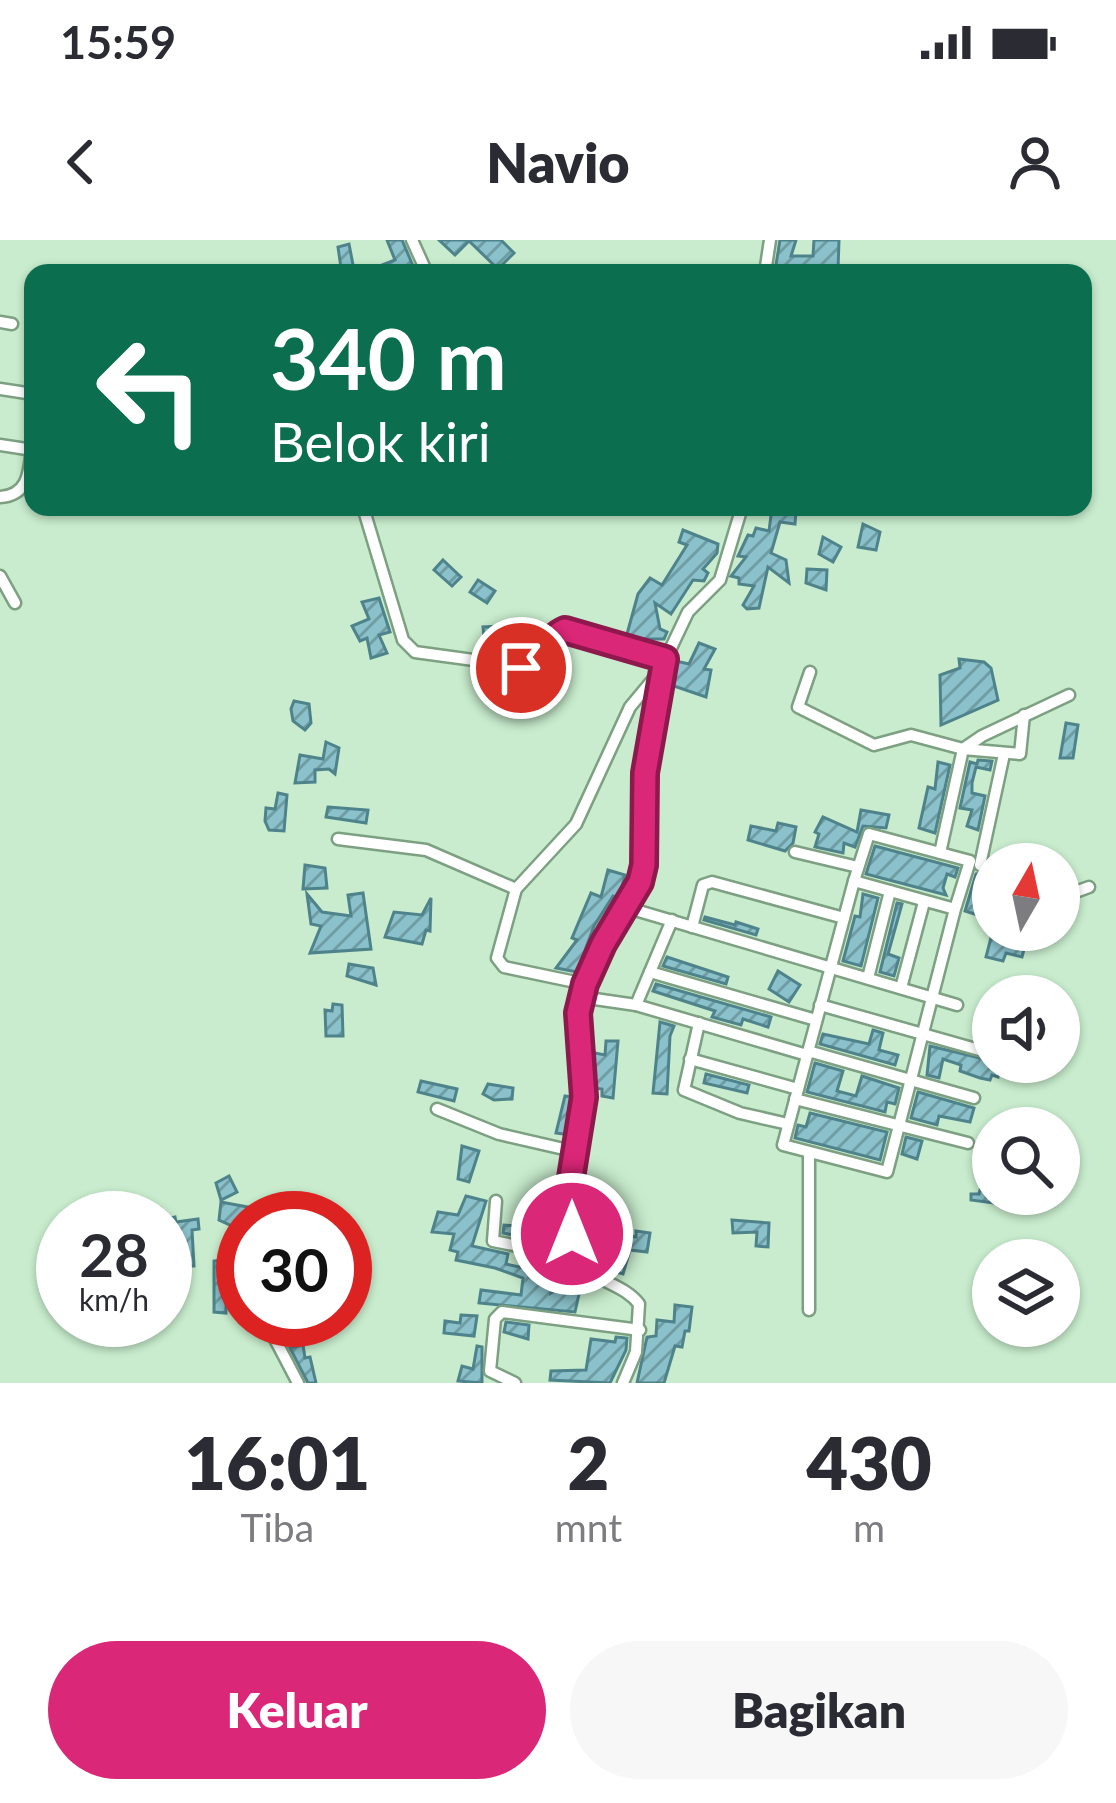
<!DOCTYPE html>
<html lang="id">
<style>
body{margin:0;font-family:Lato,sans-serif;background:#f7f7f7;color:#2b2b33;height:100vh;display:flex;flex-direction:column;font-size:45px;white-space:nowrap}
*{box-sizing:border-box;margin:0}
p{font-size:39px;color:#7c7c81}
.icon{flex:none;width:66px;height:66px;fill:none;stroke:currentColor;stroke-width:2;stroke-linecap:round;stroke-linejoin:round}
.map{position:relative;height:1143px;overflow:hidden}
.panel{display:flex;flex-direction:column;background:#fff;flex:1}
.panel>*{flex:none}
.hud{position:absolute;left:24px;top:24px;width:1068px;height:252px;border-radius:24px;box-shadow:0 3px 9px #0004;background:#0b6e4f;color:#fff;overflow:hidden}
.needle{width:78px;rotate:9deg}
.tools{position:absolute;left:972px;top:603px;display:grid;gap:24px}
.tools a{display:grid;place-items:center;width:108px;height:108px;border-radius:50%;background:#fff;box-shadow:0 3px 9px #0004;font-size:60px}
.speed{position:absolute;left:36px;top:951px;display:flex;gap:24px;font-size:60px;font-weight:700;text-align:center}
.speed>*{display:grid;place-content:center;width:156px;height:156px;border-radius:50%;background:#fff;box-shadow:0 3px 9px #0004;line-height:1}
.speed small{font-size:30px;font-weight:400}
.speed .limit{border:18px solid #d22;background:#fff;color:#111}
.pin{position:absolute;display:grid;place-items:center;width:102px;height:102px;color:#fff;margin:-51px;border:6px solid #fff;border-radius:50%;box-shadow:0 3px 12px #0007}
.me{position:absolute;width:132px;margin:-66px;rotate:0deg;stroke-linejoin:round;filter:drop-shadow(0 0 9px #0008)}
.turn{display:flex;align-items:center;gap:42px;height:252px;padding:0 48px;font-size:54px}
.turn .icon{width:156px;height:156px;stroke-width:2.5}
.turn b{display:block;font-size:84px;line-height:102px}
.eta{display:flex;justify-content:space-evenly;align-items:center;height:204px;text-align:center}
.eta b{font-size:72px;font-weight:800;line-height:84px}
.action{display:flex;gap:24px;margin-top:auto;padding:24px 48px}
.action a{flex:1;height:138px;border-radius:72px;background:#db2777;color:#fff;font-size:48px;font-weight:800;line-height:138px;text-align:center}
.action a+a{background:#f7f7f7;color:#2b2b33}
.status{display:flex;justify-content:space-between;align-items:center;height:84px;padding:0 60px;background:#fff;direction:ltr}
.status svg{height:33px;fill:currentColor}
header{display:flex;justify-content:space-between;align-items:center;height:156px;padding:0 48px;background:#fff;font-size:54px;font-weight:800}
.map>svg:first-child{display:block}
</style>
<div class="status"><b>15:59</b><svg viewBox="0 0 49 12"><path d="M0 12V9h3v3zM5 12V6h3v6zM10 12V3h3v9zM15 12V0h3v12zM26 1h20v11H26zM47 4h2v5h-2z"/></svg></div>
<header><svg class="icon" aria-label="back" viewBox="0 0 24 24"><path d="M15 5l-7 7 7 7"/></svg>Navio<svg class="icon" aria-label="person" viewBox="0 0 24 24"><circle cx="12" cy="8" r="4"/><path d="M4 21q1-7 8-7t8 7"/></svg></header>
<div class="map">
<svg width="1116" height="1143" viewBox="0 0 1116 1143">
<defs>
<pattern id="building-hatch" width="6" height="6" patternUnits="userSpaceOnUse" patternTransform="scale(3)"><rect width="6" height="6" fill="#8ac1ca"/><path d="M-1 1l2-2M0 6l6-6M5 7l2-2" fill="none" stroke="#709da3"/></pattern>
</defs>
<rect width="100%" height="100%" fill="#c8eccd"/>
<g fill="url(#building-hatch)" stroke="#4e838b" stroke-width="3">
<path d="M387,0H402L416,33L367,31L395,20Z"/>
<path d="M439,0H501L514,13L498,29L469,1L455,15Z"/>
<path d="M780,0H796L791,16H813L814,0H839L838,30L775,31Z"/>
<path d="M349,4L354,30L341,28L338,7Z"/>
<path d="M772,268L796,271L795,284L780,282L771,313L786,320L789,343L768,327L759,368L747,369L743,365L754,346L739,344V338L731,336L746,317L738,316L748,295L753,296L756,288L769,291Z"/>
<path d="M863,284L880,292L876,310L858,307Z"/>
<path d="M683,290L718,304L717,313L703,329L708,333L704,341L693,340L671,374L655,363L660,389L667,392L664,399H631L627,394L638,354L650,338L662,345L687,305L679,302Z"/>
<path d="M823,297L841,307L833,322L819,314Z"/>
<path d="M443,320L461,337L452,346L434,330Z"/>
<path d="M807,329L827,330L826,350L806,343Z"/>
<path d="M478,340L495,351L487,363L470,352Z"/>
<path d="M379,358L390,392L379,395L387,413L371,418L367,398L360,401L352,386L369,379L362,362Z"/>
<path d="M502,386L503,407L485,408L483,387Z"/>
<path d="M699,403L715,409L704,429L711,430L706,457L671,445L676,421L689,424Z"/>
<path d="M959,419L984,422L991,428L998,460L941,485L940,435L960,428Z"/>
<path d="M507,443L527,446L524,470L505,467Z"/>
<path d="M294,461L309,464L311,483L305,490L293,481L291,469Z"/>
<path d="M1066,483L1078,485L1073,518H1060Z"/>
<path d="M326,502L339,508L335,534L329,529L315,530V542L295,543L300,515L323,519Z"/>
<path d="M978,520L992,521L990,530L976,527L972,543V553L985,556L978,590L967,586L972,570L960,568L970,522L977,524Z"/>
<path d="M938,522L950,525L935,593L919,588L928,547L935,549Z"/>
<path d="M278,553L287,555L284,591L269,590L265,581L266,568L275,569Z"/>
<path d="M328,567L368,570L366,583L326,577Z"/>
<path d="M861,570L889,575L886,588L863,586L855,607L844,603L843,613L815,607L819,594L815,592L823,577L857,592Z"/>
<path d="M778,583L796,587L793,603L785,611L748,600L751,586L776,591Z"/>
<path d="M875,606L958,628L955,637L947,634L943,648L946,655L866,634Z"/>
<path d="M305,625L325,628L327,648L303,649Z"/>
<path d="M608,630L625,635L619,658L613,656L594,686L577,732L556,728L577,700L572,698L591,653L601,657Z"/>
<path d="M989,631L986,643L992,645L984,677L965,671L976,634Z"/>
<path d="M363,653L371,709L310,713L321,686L311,684L307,654L322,672L351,676L348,655Z"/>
<path d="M863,654L878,658L861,726L843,721L855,676L860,677Z"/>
<path d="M431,658L430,691L426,690L422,704L385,697L394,672L422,675Z"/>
<path d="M897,663L902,664L888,714L899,718L894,736L880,732Z"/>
<path d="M705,677L735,685L736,682L758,689L756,695L704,680Z"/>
<path d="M993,690H1029L1022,717L1006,713L1003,721L986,717Z"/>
<path d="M667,717L728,737L726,744L663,726Z"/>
<path d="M349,724L373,728L376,745L347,736Z"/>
<path d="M778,731L800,745L789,762L769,749Z"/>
<path d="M656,744L771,777L768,787L743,779L741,785L712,777L715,771L653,751Z"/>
<path d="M333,764L342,765L343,796H326L325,770L332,771Z"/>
<path d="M660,782L674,786L670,796L667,854L653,853Z"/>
<path d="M873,790L883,793L879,810L898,815L895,825L820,804L823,794L869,804Z"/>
<path d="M606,801H618L613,858L602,856V849L593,848L590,812L605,815Z"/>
<path d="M930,806L1001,823L998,837L992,835L990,840L980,838L960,831L961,825L943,819L939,838L927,835Z"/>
<path d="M815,823L843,831L837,851L856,856L862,836L899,848L895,864L887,862L885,872L807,852Z"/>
<path d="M706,834L749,845L747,853L704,843Z"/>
<path d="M421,841L457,849L454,861L418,852Z"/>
<path d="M488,844L513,848L512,859L494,860L483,854Z"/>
<path d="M918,852L974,868L970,882L939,876L937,885L911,878Z"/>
<path d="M565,856L573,857L571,895L556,893Z"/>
<path d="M810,873L887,892L880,920L795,898L798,885L806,887Z"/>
<path d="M906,897L922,901L917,919L902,914Z"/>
<path d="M462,906L479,911L469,942L458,939Z"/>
<path d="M229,936L237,952L221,960L216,943Z"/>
<path d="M980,950L1004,954L1002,964L971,960V954H979Z"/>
<path d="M466,956L486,961L472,1006L508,1014L506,1024L524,1028L526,1019L555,1023L551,1053L556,1050L579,1054L575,1072L479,1063L481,1050L521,1055L523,1038L495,1028L456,1020L458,1012L450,1010L454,994L432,992L438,972L458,975Z"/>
<path d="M221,962L253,968L251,978H243V991L219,980Z"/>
<path d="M549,965L560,968L553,992L560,993L558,1004L503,993L504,985L542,988Z"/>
<path d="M585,975L599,980L595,991L636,997V991L650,993L647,1012L630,1010L623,1034L608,1030L609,1026L595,1022L601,1003L581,995Z"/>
<path d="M175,977L176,982L198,979L199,989L192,990L194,1026H179V1021L165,1023V979Z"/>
<path d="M732,980L769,983L768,1007L756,1006L757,992L733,993Z"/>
<path d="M243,1017V1044L226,1047V1073L214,1072V1021Z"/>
<path d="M675,1065L692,1067L689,1091H685L682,1107L675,1106L664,1143H637L647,1097L656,1096L657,1080L674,1082Z"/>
<path d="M461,1075L477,1076L474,1096L444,1093L445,1081L460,1083Z"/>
<path d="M506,1082L529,1085L528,1099L504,1092Z"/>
<path d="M616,1097L627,1098L626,1110L610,1143L550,1140L551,1131L586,1130L591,1099L615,1102Z"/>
<path d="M303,1105L305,1118L310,1117L316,1143H308L290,1108Z"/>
<path d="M477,1106L482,1107V1143L458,1141L462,1126L473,1129Z"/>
</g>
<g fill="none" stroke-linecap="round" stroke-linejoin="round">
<g stroke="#7da082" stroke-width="15">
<g id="street">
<path d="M412,0L427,33"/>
<path d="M765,33L770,0"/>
<path d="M0,82L12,84"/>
<path d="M0,149L33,154"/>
<path d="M0,205L33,210"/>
<path d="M0,257C32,255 29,226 33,200"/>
<path d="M363,267L403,400L415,412L525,427L556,394L565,390L665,420"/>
<path d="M0,336L15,363"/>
<path d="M810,432L798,467L874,505L911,495L963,509L1020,514L1024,475"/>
<path d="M338,599L426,610L516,649"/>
<path d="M795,612L858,627"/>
<path d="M980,625L1004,514"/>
<path d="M854,641L869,594L940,613"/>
<path d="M1059,658L1089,647"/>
<path d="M625,667L957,765"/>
<path d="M955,669L887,932L783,905L854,641L955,669L970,621L940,613L963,509L982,496L1069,455"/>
<path d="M692,687L703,645L712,642L844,678"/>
<path d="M650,732L816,780"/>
<path d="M868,738L890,651"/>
<path d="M585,744L504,727L497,718L516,649L576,584L630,467L660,431"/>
<path d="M901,748L924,662"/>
<path d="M581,757L636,765L672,680"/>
<path d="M636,765L807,815"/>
<path d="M820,765L990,813"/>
<path d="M699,783L684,850L740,873L788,884"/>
<path d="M808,811L974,858"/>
<path d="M690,819L798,849"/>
<path d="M795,859L968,903"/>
<path d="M437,869L499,894L577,912"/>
<path d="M496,961L493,1001L578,1018"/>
<path d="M809,1070V913"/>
<path d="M265,1080L298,1143"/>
<path d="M515,1143L490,1131L495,1079L502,1072L640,1090"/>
<path d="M623,1143L636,1112L639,1064C623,1042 587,1042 576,1013C557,960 584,912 584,858C584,820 571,786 584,749C597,709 633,672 642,633C648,607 642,577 643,551C646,514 655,477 662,441L660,431L688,372L720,340L742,267"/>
</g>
</g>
<use href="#street" stroke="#fff" stroke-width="10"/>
</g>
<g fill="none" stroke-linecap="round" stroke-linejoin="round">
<g stroke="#8e194d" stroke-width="30">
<path id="route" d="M521,428C541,423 546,398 565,390L665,419L645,533L644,625L640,642L603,704L585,744L578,773L584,857L570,944L572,994"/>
</g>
<use href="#route" stroke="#db2777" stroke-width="21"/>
</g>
</svg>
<div class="tools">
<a><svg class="needle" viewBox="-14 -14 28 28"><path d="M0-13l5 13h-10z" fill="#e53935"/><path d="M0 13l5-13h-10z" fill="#7c7c81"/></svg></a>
<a><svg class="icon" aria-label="sound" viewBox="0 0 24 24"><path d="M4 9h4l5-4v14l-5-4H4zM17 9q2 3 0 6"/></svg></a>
<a><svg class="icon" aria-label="search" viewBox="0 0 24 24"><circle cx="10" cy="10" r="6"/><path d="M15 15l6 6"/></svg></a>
<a><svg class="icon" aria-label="layers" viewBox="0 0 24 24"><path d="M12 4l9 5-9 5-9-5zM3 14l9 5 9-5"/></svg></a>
</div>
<div class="speed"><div>28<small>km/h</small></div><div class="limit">30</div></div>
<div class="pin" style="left:521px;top:428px;background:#d93025"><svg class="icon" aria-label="arrive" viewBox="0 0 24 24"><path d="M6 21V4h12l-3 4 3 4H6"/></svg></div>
<svg class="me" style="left:572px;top:994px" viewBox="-20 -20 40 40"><circle r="17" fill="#db2777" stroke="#fff" stroke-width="3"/><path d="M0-11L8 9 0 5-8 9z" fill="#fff"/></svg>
<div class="hud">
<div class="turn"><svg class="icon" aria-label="left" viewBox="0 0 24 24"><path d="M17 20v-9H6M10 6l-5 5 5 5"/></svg><div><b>340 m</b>Belok kiri</div></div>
</div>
</div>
<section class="panel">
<div class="eta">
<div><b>16:01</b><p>Tiba</p></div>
<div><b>2</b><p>mnt</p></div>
<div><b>430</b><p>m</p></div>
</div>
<div class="action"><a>Keluar</a><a>Bagikan</a></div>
</section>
